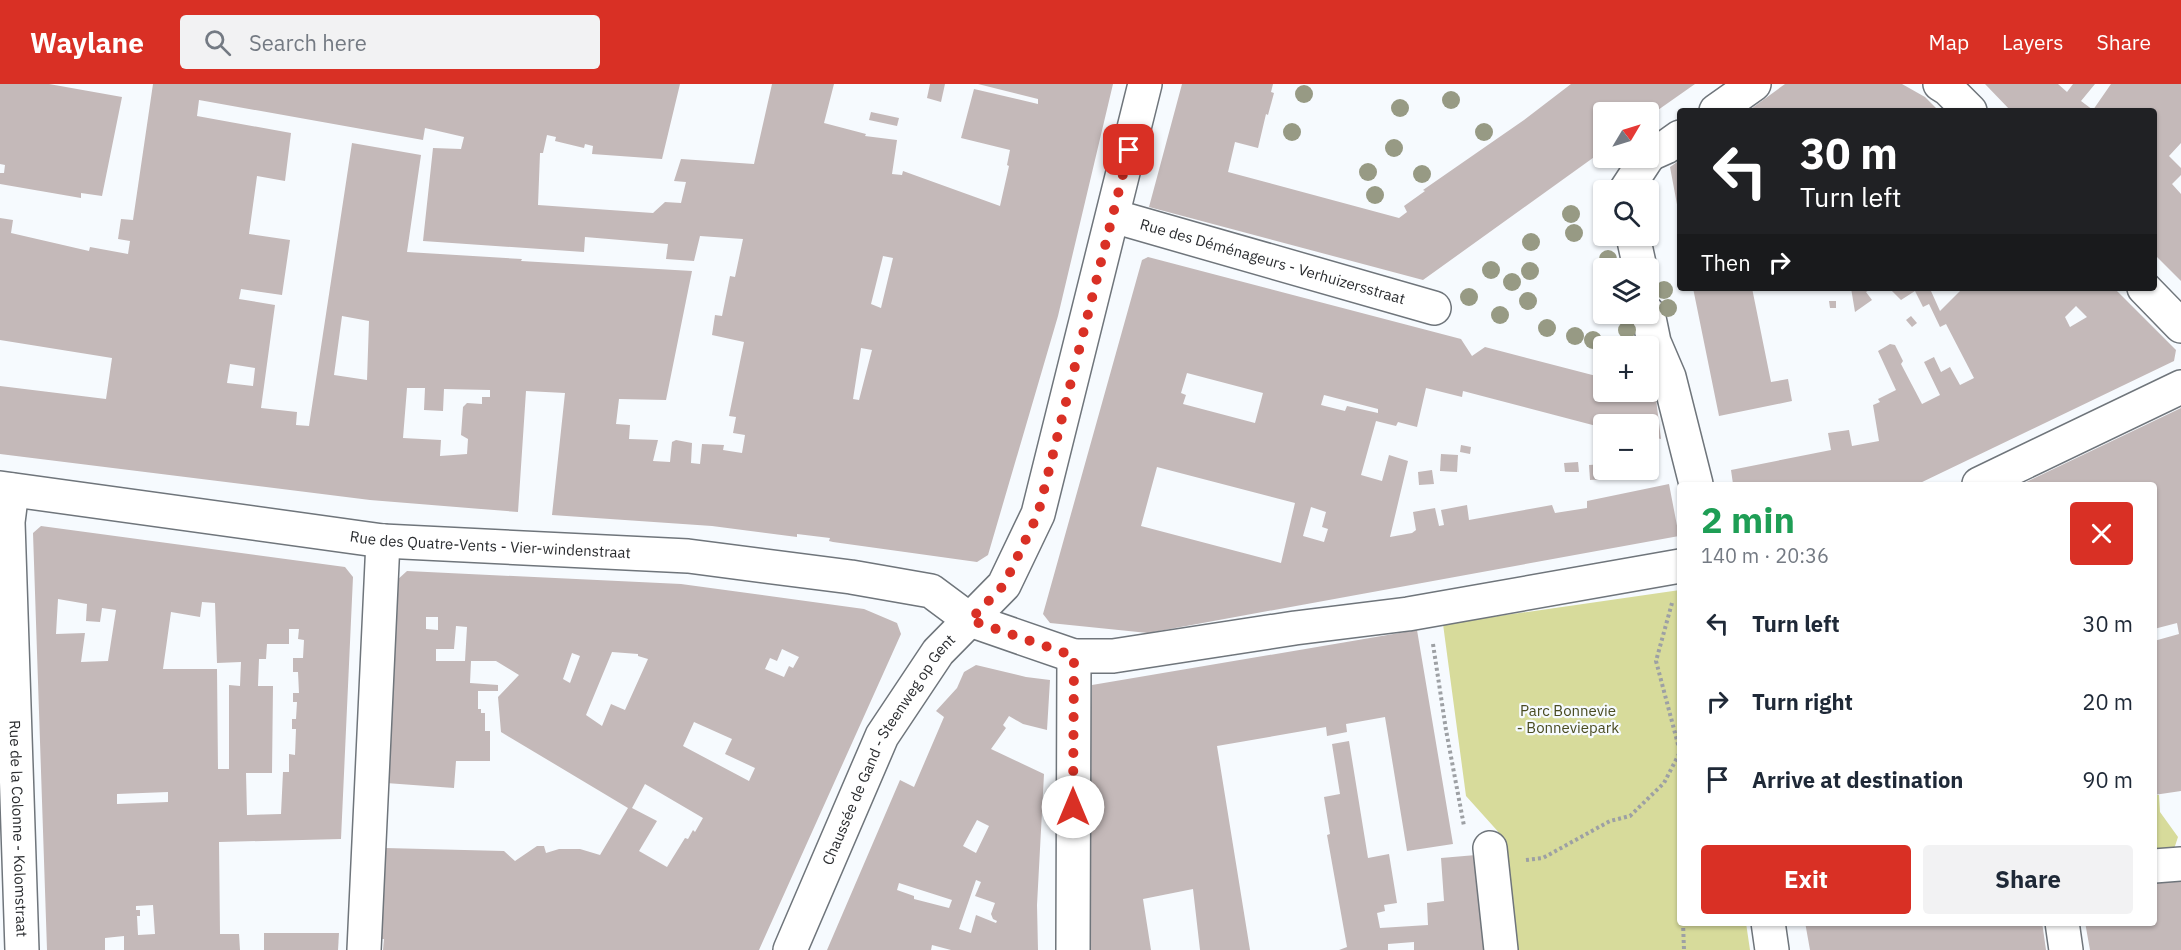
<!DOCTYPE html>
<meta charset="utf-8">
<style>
body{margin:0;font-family:"IBM Plex Sans",sans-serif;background:#f2f2f3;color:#1f2937;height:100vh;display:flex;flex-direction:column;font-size:22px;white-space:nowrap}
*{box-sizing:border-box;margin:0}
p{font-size:20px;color:#747a83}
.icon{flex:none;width:33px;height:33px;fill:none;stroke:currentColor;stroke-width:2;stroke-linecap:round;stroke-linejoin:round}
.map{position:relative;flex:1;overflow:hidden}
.drawer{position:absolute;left:1677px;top:398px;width:480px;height:444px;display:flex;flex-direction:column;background:#fff;border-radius:6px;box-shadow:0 2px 4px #0004}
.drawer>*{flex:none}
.hud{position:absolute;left:1677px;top:24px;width:480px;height:183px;border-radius:6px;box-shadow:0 2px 4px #0004;background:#202124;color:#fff;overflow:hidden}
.needle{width:39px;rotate:52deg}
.tools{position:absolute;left:1593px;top:18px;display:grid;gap:12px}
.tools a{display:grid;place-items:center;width:66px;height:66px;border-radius:6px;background:#fff;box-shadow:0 2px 4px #0004;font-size:30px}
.pin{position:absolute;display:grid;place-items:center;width:51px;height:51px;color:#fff;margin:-26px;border-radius:12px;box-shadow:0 3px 9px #0006}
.me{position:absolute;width:66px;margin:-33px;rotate:0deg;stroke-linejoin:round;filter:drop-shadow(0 0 4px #0008)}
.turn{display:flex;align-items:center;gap:21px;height:126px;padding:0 24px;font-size:27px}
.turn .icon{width:78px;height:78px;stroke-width:2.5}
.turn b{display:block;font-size:42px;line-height:51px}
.then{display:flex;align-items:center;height:57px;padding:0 24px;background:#0003;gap:12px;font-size:22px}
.round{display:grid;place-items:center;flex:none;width:63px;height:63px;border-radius:6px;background:#f2f2f3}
.summary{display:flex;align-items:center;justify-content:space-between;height:102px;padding:0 24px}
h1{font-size:36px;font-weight:800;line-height:45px;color:#1e9e55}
.cta{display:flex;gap:12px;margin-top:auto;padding:12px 24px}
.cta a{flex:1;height:69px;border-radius:6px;background:#d93025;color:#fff;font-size:24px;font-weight:800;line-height:69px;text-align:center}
.cta a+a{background:#f2f2f3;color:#1f2937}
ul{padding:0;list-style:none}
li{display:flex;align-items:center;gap:18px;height:78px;padding:0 24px}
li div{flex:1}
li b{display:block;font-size:22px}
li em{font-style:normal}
header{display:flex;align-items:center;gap:36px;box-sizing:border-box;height:84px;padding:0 30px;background:#d93025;color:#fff}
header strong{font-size:28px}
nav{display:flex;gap:33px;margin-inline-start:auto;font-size:21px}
.search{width:420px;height:54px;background:#f2f2f3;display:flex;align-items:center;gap:15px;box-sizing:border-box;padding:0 21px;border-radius:6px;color:#747a83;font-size:22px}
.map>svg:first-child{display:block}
</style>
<header>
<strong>Waylane</strong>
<div class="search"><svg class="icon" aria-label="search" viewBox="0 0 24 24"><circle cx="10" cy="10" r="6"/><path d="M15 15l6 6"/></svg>Search here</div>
<nav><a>Map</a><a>Layers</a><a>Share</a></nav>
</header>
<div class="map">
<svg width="2181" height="866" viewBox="0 0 2181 866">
<rect width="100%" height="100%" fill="#f6fafe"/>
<g fill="#d7db9b">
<path d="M1680,506V838L1746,839L1750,866H1516L1502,752L1466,712L1443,540Z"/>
<path d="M2154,711H2159L2160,728L2178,753L2173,768L2154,770Z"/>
</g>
<g fill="#c4b9b9" fill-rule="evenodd">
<path d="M0,0H49L122,13L102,112L81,109V114L0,100V89H4L5,81L0,80Z"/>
<path d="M153,0H680L662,75L592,70L593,62L585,60L584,64L555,57L556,53L547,51L543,69H540L538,121L653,129L665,118L681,119L686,98L674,97L681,75L754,80L772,0H834L824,39L866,50L865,52L897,56L892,90L902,91L903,87L1000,122L1009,82L1007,81L1010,66L961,54L974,5L1038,20V15L978,0H1113L1058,232L988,471L977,478L833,458L829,457L830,454L797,450V453L712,442L552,431L565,309L526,307L518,428L370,416L0,370V302L106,315L112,274L0,256V134L13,136L11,149L89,167L90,163L128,170L130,157L118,155L121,135L133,136ZM199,16L423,56L425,44L464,53L461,65L433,64L423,157L584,168L585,153L668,160L666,175L694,177L700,152L743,155L735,193L730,192L722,232L715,231L712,251L744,258L729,332L736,333L733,349L745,351L742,369L723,366L724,361L702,360L700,380L691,379L692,359L676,356L672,358L670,378L653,377L658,356L629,355L630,341L616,340L619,315L666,316L692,187L521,177L522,175L407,168L421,71L352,59L309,342L296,341L297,328L261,324L275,221L239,215L241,205L282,211L290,156L249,150L257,92L285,97L291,49L197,32ZM883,172L893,174L881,224L871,220ZM342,232L369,237L367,296L334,291ZM861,264L872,266L859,316L853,315ZM230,280L255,284L253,302L227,299ZM407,304H425L424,326L443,327L444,305L490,306V313H482V320L467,319L463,323L461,351L468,355L467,370L440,372L441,356L403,354Z"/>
<path d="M930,0H945L941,18L927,14Z"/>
<path d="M1182,0H1273L1271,8L1274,9L1268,31L1266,30L1258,64L1235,58L1228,88L1399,134L1407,128L1404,122L1425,107L1423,106L1524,36L1571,0H1695L1648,33V28H1604V66L1423,196L1149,123Z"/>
<path d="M1785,0H1902L1925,13L1939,27H1748Z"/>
<path d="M1985,0H2058L2067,8L2073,0H2095L2081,17L2093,26L2111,0H2181V59L2169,72L2181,84V91L2172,100L2181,110V197L2154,170V27H2011Z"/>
<path d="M871,28L899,34L897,42L869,36Z"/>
<path d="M1680,76V131H1679L1670,83Z"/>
<path d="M1148,173L1461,255L1472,272L1485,263L1604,294V308H1648V306L1655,307L1661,355L1648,352V340H1604V344L1463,307L1462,313L1426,304L1417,343L1398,338L1396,342L1376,337L1361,391L1382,397L1389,371L1408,377L1390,453L1412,449L1416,446L1413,428L1435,424L1439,442L1444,441L1441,426L1467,421L1469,436L1552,421L1555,429L1587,424V417L1669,400L1679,452L1148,549L1050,539L1043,530L1142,176ZM1187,289L1263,309L1255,339L1183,320L1186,311L1181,309ZM1324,311L1378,325V329L1347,322L1345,327L1321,321ZM1157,383L1295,419L1281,479L1141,442ZM1311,423L1326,428L1322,443L1328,445L1324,458L1303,452Z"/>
<path d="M1693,204H1752L1771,298L1788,295L1792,317L1719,332Z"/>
<path d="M1851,204H1872L1866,208L1872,216L1855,228Z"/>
<path d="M1889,204H1934L1931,207L1940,227L1963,204H2114L2176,266L2174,277L1918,400H1733L1731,386L1831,366L1828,349L1849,346L1852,362L1879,357L1873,321L1880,318L1878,315L1896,306L1878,267L1890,260L1895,261L1903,277L1901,280L1922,320L1940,311L1924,278L1934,273L1941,288L1950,283L1960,301L1974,294L1946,240L1940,243L1929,220L1923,223L1915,207L1901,216ZM2076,222L2087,233L2070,243L2065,233Z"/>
<path d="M1829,217H1836V224H1830Z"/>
<path d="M1911,232L1917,239L1912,243L1906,236Z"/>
<path d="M2181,324V707L2154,711V557L2179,550L2177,539L2154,545V400H2022Z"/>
<path d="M1461,361L1471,363L1470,370L1460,368Z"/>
<path d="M1441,370L1458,371L1457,388L1440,387Z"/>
<path d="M1578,378L1579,388H1565L1564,379Z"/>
<path d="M1604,380L1607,395L1590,396L1589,381Z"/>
<path d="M1432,386L1434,400L1419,401L1418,388Z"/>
<path d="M41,442L345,483L353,493L341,755L219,758L220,850H239L240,866H124V852L105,854V866H47L33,449ZM58,515L87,520L86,537L100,538L102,524L116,526L108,577L81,578L85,549L56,550ZM202,518L215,519L217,579L241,578L240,602L229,601V685H218L217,585H163L171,528L200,533ZM289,545H299L298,555L304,556L303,574H293V588H298L299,609H293V618H297L296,635H292V645H296L295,671L289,670V688H283L281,730L247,731L246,689H272L273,602H258L259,575H266L267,560H289ZM168,708V718L117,720V710ZM153,821L155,850L138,851L137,832H140V826H136V822Z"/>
<path d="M407,487L681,500L864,525L897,539L901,550L759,866H383L384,855H381L385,764L504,767L515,777L537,762H544L546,769L559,765H580L600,771L628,724L501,648L498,613L519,591L496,577H471L470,599L498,601V607H478V625H481V629H485V647H490V677H456L454,704L386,699L396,497ZM426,533H438V546L426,545ZM456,542L467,543L465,577H436V565H454ZM782,565L799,573L793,584L789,582L784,593L765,585L770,574L777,577ZM612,568L638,570V572L648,575L625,626L611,620L602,642L586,631ZM572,569L580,572L570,599L563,595ZM694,638L732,655L725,670L755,684L749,697L683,662ZM645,700L703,734L695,748L693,746L688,755L685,754L667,783L639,767L657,737L632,724Z"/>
<path d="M1417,546L1453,760L1407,767L1385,633L1346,640L1347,648L1327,652L1326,643L1217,662L1250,866H1200L1193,805L1143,815L1151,866H1080L1092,601Z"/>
<path d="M976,581L1026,593L1050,596L1047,646L1023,640L1009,632L1003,641L1006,644L991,665L1044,690L1037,821L1038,866H951L932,861L931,866H827L900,696L914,703L944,633L936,627L957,604L964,588ZM977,736L989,742L976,769L963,762ZM976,796L981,798L975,812L995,819L991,830L993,835L997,837L996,839L976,831L971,849L959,845ZM899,799L952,816L949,824L914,815V812L897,806Z"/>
<path d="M1349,657L1368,774L1389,770L1397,819L1384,821L1385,827L1377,829L1380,844L1428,841L1427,819L1444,817L1441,774L1476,771L1484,866H1414V858L1388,860V866H1339L1347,863L1327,751L1330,750L1324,713L1340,710L1332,660Z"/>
<path d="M2181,790V866H2090L2085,838H2154V793Z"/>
<path d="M1805,838H1901V841L1913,838H2042L2046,866H1810Z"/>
<path d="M264,849H339L338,866H264Z"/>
</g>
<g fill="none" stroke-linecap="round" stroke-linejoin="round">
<g stroke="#6f757b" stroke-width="36">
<g id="minor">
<path d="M1940,0L1948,5L1970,27"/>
<path d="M1716,27L1754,0"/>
<path d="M1648,71L1666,63L1680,53"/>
<path d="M1626,106L1647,74"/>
<path id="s1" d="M1113,132L1434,224"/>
<path d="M1633,152L1640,184"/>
<path d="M2144,204L2181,242"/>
<path d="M1648,229L1654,258L1669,293L1696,400"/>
<path d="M1979,400L2181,303"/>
<path id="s2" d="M0,404L383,457L688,472L851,493L931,507L970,536L1074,572H1113L1295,544L1408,530L1680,482"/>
<path id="s3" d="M12,406L8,438L22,866"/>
<path d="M1490,764L1501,866"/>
<path d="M2154,782L2181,780"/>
<path d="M1768,838L1772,866"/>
<path d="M2062,838L2066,866"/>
<path d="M364,866L383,457"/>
<path id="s4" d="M790,866L882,652L938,568L1004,501L1038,430L1145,0"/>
<path d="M1073,866L1074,572"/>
</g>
</g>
<g stroke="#9da0a4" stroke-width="4" stroke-dasharray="3 3" stroke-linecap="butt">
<path d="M1672,519L1656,577L1680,668"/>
<path d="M1433,560L1446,646L1464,742"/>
<path d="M1526,776L1543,774L1610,737L1630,732L1664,699L1680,668"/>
<path d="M1683,838L1684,866"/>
</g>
<use href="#minor" stroke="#fff" stroke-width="33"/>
</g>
<g fill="#979a84">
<circle cx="1304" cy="10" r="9"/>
<circle cx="1451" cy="16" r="9"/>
<circle cx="1400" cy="24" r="9"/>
<circle cx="1292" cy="48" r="9"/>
<circle cx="1484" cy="48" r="9"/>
<circle cx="1394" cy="64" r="9"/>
<circle cx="1368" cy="88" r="9"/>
<circle cx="1422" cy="90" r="9"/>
<circle cx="1375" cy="111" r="9"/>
<circle cx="1571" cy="130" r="9"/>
<circle cx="1574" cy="149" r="9"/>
<circle cx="1531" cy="158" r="9"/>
<circle cx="1608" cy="175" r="9"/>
<circle cx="1491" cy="186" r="9"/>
<circle cx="1530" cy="187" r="9"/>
<circle cx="1512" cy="198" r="9"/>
<circle cx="1664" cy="206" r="9"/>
<circle cx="1469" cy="213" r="9"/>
<circle cx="1528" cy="217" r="9"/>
<circle cx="1668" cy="224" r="9"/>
<circle cx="1500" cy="231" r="9"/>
<circle cx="1547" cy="244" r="9"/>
<circle cx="1627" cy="246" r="9"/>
<circle cx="1575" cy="252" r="9"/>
<circle cx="1593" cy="256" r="9"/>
</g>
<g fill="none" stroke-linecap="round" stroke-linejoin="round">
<path stroke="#d93025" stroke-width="10" stroke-dasharray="0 18" d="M1073,723L1074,572L970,536L1004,501L1038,430L1129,66"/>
</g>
<g text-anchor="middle" stroke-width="4.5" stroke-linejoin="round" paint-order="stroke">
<g font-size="15" fill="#2a2c2f" stroke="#f6fafe">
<text dy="5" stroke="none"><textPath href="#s1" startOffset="166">Rue des Déménageurs - Verhuizersstraat</textPath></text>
<text dy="5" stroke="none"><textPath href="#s2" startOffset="494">Rue des Quatre-Vents - Vier-windenstraat</textPath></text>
<text dy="5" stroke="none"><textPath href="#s4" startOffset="224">Chaussée de Gand - Steenweg op Gent</textPath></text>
<text dy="5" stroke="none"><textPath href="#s3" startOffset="339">Rue de la Colonne - Kolomstraat</textPath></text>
</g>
<g font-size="15" fill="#494b21" stroke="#f6fafe">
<text x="1568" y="632">Parc Bonnevie<tspan x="1568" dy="17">- Bonneviepark</tspan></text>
</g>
</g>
</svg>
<div class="tools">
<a><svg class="needle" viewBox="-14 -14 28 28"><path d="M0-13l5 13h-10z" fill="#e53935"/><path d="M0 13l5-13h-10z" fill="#747a83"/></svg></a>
<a><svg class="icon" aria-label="search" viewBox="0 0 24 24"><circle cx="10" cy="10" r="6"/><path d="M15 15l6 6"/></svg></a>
<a><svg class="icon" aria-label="layers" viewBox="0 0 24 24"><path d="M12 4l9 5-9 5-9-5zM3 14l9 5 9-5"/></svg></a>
<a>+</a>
<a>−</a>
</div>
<div class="pin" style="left:1129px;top:66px;background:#d93025"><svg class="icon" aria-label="arrive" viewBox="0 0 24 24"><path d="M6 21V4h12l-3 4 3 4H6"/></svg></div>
<svg class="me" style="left:1073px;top:723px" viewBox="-20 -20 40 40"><circle r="19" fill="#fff"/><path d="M0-13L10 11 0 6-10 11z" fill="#d93025"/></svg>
<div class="hud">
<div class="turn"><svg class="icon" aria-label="left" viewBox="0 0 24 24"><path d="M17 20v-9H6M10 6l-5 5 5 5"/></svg><div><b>30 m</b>Turn left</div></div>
<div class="then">Then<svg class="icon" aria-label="right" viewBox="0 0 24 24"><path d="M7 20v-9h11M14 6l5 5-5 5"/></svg></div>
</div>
<section class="drawer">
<div class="summary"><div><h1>2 min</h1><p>140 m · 20:36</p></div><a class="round" style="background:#d93025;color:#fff"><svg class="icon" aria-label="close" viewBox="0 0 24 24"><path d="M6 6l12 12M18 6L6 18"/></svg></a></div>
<ul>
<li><svg class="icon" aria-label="left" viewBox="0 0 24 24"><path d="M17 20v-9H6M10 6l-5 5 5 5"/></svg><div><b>Turn left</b></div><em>30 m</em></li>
<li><svg class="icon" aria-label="right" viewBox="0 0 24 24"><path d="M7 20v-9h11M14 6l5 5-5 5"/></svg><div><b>Turn right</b></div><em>20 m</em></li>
<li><svg class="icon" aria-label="arrive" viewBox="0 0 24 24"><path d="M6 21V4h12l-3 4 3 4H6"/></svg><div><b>Arrive at destination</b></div><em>90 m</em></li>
</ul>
<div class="cta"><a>Exit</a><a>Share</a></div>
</section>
</div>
